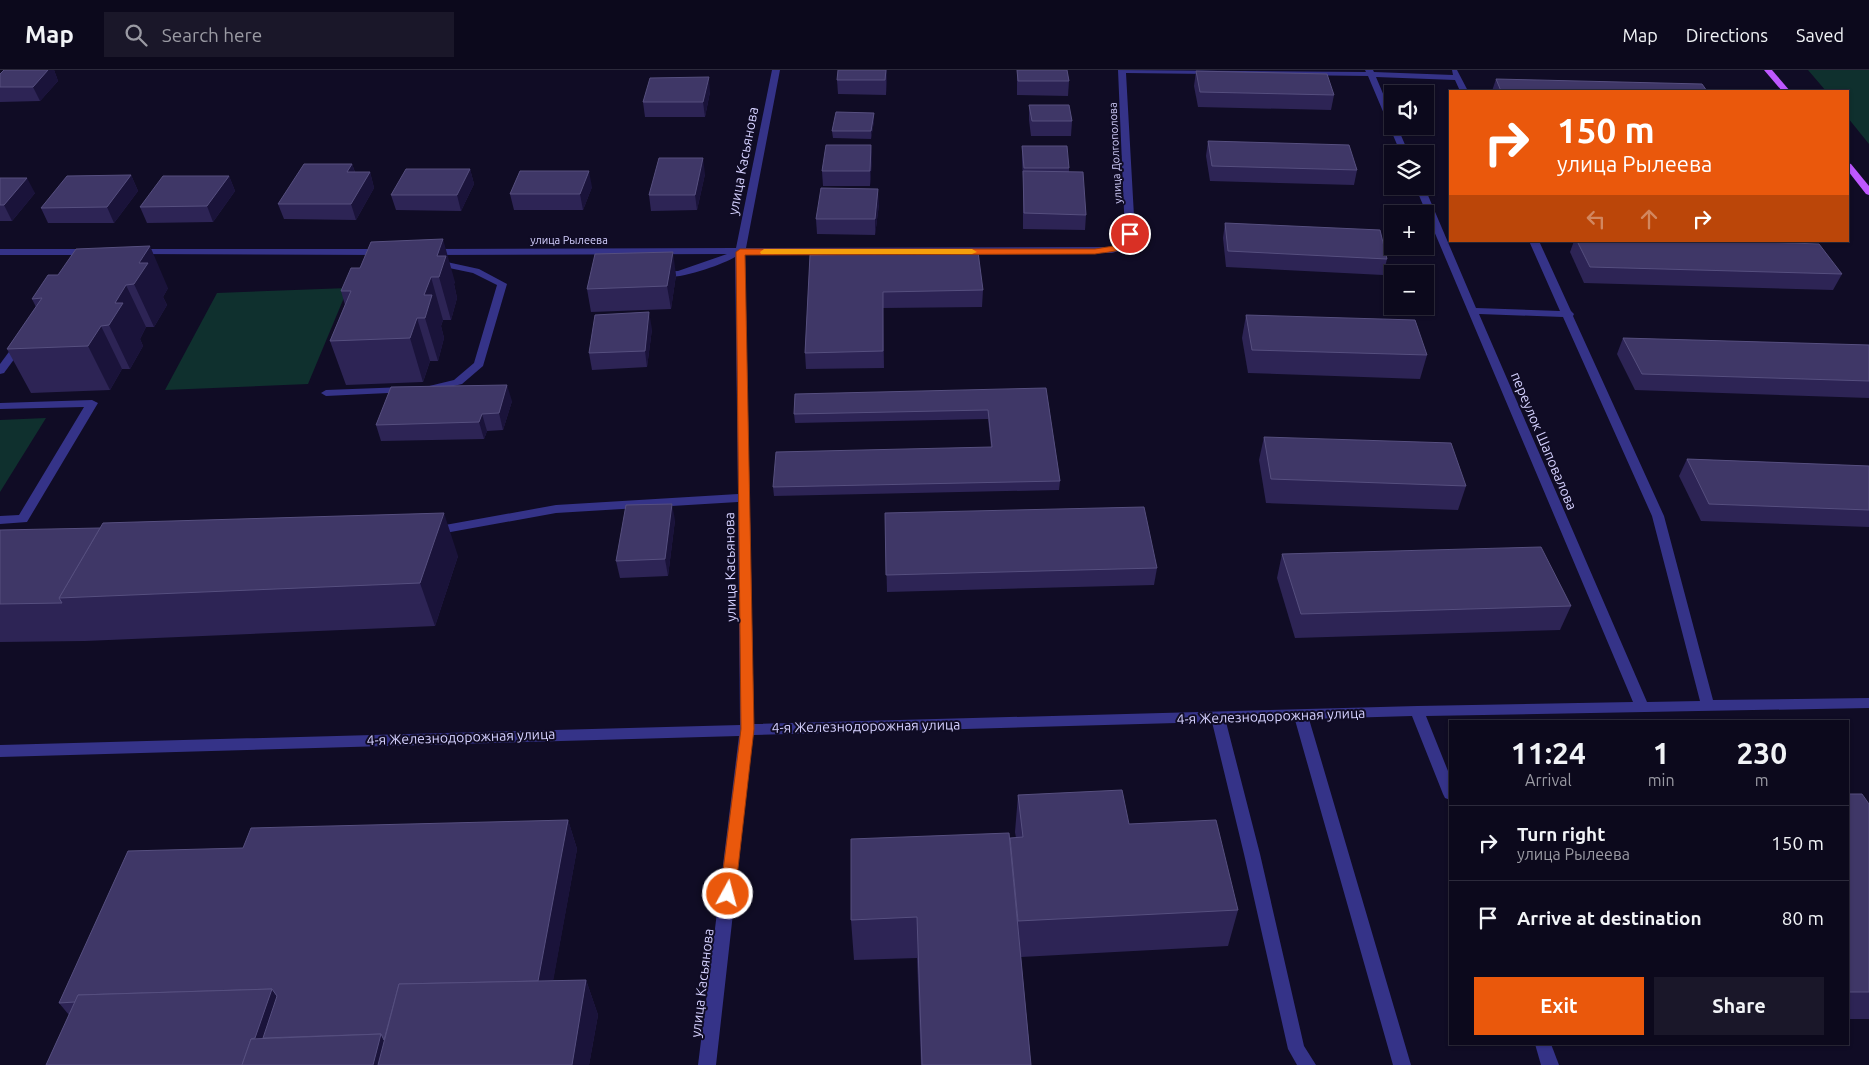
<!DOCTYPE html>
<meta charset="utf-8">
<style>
body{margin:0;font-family:Ubuntu,sans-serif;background:#1a1729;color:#f1f3f6;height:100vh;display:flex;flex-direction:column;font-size:19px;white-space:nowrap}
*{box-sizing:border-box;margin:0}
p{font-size:16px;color:#9a9aa3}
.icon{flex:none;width:28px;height:28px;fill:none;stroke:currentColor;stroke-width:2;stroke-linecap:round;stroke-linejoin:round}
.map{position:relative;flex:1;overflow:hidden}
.panel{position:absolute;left:1449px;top:650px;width:400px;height:325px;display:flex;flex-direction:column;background:#0c091c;border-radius:0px;box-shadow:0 1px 4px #0004,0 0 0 1px #2c2a3b}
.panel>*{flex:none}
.hud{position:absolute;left:1449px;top:20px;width:400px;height:152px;border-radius:0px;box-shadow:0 1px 4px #0004,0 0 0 1px #2c2a3b;background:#ea580c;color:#fff;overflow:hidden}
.tools{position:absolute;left:1384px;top:15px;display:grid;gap:10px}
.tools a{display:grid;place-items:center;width:50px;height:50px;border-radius:0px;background:#0c091c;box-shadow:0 1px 4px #0004,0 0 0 1px #2c2a3b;font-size:25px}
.pin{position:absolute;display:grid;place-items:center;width:42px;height:42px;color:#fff;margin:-21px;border:2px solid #fff;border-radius:50%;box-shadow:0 1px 5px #0007}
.me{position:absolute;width:55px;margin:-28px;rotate:7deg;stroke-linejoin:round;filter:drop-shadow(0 0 4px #0008)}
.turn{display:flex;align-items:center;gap:18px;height:105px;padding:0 25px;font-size:22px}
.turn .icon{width:65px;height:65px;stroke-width:2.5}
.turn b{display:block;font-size:35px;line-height:42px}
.lanes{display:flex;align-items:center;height:48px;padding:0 25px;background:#0003;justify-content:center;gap:25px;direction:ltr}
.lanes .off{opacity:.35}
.eta{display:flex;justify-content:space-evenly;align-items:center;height:85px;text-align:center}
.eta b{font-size:30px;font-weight:600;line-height:35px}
.action{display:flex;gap:10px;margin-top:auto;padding:10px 25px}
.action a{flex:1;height:58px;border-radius:0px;background:#ea580c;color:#fff;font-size:20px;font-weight:600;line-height:58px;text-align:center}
.action a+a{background:#1a1729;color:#f1f3f6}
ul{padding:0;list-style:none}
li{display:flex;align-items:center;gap:15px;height:75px;padding:0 25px;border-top:1px solid #2c2a3b}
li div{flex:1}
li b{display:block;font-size:19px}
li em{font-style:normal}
header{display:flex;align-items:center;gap:30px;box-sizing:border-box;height:70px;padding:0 25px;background:#0c091c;border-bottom:1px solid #2c2a3b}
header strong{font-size:24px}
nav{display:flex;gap:28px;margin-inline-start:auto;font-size:18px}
.search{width:350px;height:45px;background:#1a1729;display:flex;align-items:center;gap:12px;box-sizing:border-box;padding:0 18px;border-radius:0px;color:#9a9aa3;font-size:19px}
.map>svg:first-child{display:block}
</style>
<header>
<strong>Map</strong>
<div class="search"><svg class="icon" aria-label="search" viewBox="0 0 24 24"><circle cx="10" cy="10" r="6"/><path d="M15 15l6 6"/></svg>Search here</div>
<nav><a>Map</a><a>Directions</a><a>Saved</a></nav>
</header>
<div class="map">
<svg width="1869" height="995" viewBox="0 0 1869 995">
<rect width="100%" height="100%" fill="#100c25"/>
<g fill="#0f302e">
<path d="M1808,0H1869V74L1848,48V21H1826Z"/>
<path d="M348,218L308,314L165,320L217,223Z"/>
<path d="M46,348L0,422V350Z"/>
</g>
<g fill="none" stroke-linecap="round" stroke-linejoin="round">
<g fill="#353388" fill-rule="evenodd">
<path d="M772,0H780L746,178L1111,177C1119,175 1123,172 1125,164L1118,0L1366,2L1365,0H1373L1374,2L1453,5L1452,0H1457L1468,21H1460L1455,10L1376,7L1392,45V56H1397L1409,84H1401L1368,6L1126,3L1135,164C1131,176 1124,180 1112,183L745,184L754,654L1417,636L1633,632L1415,116H1424L1476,238L1560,241L1529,171H1539L1571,241L1574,244L1573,246L1664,446L1713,630L1869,628V638L1426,646L1450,706V730L1445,728L1443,724L1412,646L1309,649L1411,995H1393L1295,650L1226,652L1260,784L1304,976L1316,995H1297L1288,979L1244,784L1212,652L753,665L716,995H698L739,666L0,687V675L740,655L738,432L556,443L434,465L428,461L434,457L556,435L738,424L735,187C722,195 667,215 654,204L656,202L678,201L727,184L430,185L425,182L430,179L736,178ZM1479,244L1563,247L1652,446L1700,631L1647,632Z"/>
<path d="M0,179H90L95,182L90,185H0Z"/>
<path d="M135,179H383L388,182L383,185L132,184L130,182Z"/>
<path d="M433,189L479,199L507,214L483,296L462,314L425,323L421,322L420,320L421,318L454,310L474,293L497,215L473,203L430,194L428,192Z"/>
<path d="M21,270L26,273L4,303L0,304V294L17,271Z"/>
<path d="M405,317L409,318L410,320L409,322L326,326L321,323L326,320Z"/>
<path d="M92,330L98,333L27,452L0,454V446L19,445L84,337L0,339V333Z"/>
<path d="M1535,974H1551L1559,995H1541Z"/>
</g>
<g fill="#be58ff" fill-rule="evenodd">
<path d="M1764,0H1772L1790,21H1782Z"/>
<path d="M1848,93L1851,94L1869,116V125L1866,124L1848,101Z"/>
</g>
</g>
<g fill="#2d2455">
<path d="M4,0H54L58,11L40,31L0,32V4Z"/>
<path d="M1017,0H1067L1069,11L1068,26L1017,25Z"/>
<path d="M1196,1L1334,25L1331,40L1198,37L1194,16Z"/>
<path d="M887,3L886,25L838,24L837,10Z"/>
<path d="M1496,9L1707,21H1492Z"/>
<path d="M710,22L705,47H645L643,32Z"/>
<path d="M1029,35L1072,51L1071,66H1031L1029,50Z"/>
<path d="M874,43V51L871,69L833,68L832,61Z"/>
<path d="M1208,71L1357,100L1354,115L1210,111L1206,86Z"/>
<path d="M871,75L872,90L870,116H823L822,101Z"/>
<path d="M1022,76L1069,98V102L1086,145L1085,160L1023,159V109L1022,91Z"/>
<path d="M352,94L355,102H370L374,118L356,150L284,149L278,134Z"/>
<path d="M470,99L474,114L461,141L396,140L391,125Z"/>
<path d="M705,104L697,140L651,141L649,125Z"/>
<path d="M131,105L138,121L114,153H48L41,138Z"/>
<path d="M229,106L235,121L213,152L147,153L140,137Z"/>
<path d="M0,108L35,123L12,151H0Z"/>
<path d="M592,117L583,140H514L510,124Z"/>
<path d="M879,134L875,165L817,164L816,149Z"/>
<path d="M1225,153L1387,189L1383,205L1226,197L1223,168Z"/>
<path d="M1574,171H1732L1842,204L1833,220L1584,213L1570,182Z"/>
<path d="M371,172L455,212L454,214L457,228L451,250H443L441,256L444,268L438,291H430L423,312L346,315L330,271L345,235L341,221L360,198Z"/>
<path d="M810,185L983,220L982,237L883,238L884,298L806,299L805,283Z"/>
<path d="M58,205L168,218L163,227L167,235L154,257H146L140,269L143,276L130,299H122L110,320L31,323L7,279L36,237L32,229Z"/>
<path d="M676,205L671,239L591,242L587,219Z"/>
<path d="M1246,245L1427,285L1420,309L1248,303L1242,268Z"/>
<path d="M652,259L647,297L592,300L589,283Z"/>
<path d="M1623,268L1869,275V328L1635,320L1617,284Z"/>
<path d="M1046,318L1060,411L1059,420L774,426L773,417L991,377L988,349L795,353L794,344Z"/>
<path d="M512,331L503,360L487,361L484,369L381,371L376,355Z"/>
<path d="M1264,367L1466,416L1458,440L1266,433L1259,390Z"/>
<path d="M1687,389L1869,396V457L1701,451L1679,406Z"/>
<path d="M885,443L1157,498L1154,515L887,522Z"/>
<path d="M675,450L668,506L620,508L616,491Z"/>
<path d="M0,460L458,486L435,556L85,571L0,572Z"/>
<path d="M1282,484L1571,536L1560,560L1295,568L1277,508Z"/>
<path d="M1848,724L1869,734V949H1848Z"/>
<path d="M1018,725L1129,754L1238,840L1228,876L1021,887L1031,995H921L917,888L854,890L851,850L1010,768H1016L1015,762Z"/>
<path d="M568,750L577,779L553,910H586L598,945L589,995H46L69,945L59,933L243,778Z"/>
</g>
<g fill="#1a133a">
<path d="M48,0H54L58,11L40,31L33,17Z"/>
<path d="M886,0H887V3L886,25Z"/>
<path d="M709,7L710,22L705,47L703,32Z"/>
<path d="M874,43V51L871,69V61Z"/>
<path d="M871,75L872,90L870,116V101Z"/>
<path d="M703,88L705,104L697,140L695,125Z"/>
<path d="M352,94L357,109L347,102Z"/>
<path d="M470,99L474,114L461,141L457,125Z"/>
<path d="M589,101L592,117L583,140L580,124Z"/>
<path d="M370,102L374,118L356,150L351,134Z"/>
<path d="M131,105L138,121L114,153L107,137Z"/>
<path d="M229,106L235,121L213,152L207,136Z"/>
<path d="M27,108L35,123L12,151L4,135Z"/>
<path d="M878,119L879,134L875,165V149Z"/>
<path d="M443,169L455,212L454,214L457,228L451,250L439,207L437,186Z"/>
<path d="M150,176L168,218L163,227L167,235L154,257L134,214L139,193Z"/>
<path d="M673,182L676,205L671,239L667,216Z"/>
<path d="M431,207L443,250L441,256L444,268L438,291L425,248L424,225Z"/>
<path d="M126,215L146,257L140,269L143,276L130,299L109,255L115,233Z"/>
<path d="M649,242L652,259L647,297L645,281Z"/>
<path d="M417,248L430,291L423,312L410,268Z"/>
<path d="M101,256L122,299L110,320L88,276Z"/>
<path d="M507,315L512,331L503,360L499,343Z"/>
<path d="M482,344L487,361L484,369L479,352Z"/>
<path d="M672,434L675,450L668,506L665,489Z"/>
<path d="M444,443L458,486L435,556L420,513Z"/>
<path d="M568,750L577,779L547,945L536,918Z"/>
<path d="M586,910L598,945L589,995H572Z"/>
<path d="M272,919L294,954L246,995Z"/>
<path d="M381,964L405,995H373Z"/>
</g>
<g fill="#3f3767" stroke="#564f7f">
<path d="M4,0H48L33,17H0V4Z"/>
<path d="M838,0H886L885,10H837Z"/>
<path d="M1017,0H1067L1069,11H1018Z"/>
<path d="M1196,1L1327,4L1334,25L1200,22Z"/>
<path d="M709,7L703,32H643L650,8Z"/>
<path d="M1496,9L1702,14L1707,21H1501Z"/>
<path d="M1029,35H1069L1072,51H1032Z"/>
<path d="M836,42L874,43L871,61H832Z"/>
<path d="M1208,71L1349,75L1357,100L1212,96Z"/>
<path d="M826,75H871L870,101H822Z"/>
<path d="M1022,76H1067L1069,98H1024Z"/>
<path d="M659,88H703L695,125H649Z"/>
<path d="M304,94H352L347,102H370L351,134H278Z"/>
<path d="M406,99H470L457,125H391Z"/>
<path d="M520,101H589L580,124H510Z"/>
<path d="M1023,101L1083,102L1086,145L1024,143Z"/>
<path d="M131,105L107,137L41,138L67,106Z"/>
<path d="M163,106H229L207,136L140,137Z"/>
<path d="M0,108H27L4,135H0Z"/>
<path d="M821,118L878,119L875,149H816Z"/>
<path d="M1225,153L1380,160L1387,189L1228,181Z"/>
<path d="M443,169L437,186H446L439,207H431L424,225H432L425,248H417L410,268L330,271L351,221H341L351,198H360L371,172Z"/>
<path d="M1577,171H1732L1819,174L1842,204L1590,197Z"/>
<path d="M150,176L139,193H148L134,214L126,215L115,233H123L109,255L101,256L88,276L7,279L42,228L32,229L48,205H58L76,179Z"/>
<path d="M673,182L667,216L587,219L595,184Z"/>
<path d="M978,182L983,220L883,222V281L805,283L810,185Z"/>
<path d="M649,242L645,281L589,283L595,245Z"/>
<path d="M1246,245L1415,250L1427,285L1252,280Z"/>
<path d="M1623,268L1869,275V311L1642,304Z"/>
<path d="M507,315L499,343L482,344L479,352L376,355L391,317Z"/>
<path d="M1046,318L1060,411L773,417L776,382L992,377L988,340L794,344L795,324Z"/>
<path d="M1264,367L1451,373L1466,416L1271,409Z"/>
<path d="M1687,389L1869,396V440L1709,434Z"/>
<path d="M672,434L665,489L616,491L626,435Z"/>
<path d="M1144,437L1157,498L886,505L885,443Z"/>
<path d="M444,443L420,513L59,528L103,453Z"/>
<path d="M100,458L59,528L62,533L0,534V460Z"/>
<path d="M1541,477L1571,536L1301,544L1282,484Z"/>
<path d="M1122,720L1129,754L1216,750L1238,840L1018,851L1010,768L1023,767L1018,725Z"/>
<path d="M1848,724H1862L1869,734V922H1848Z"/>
<path d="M568,750L538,911L399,914L384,970L381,964L263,968L277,926L272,919L78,925L75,932L59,933L128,781L243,778L251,758Z"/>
<path d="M1009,763L1031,995H922L917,847L851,850V769Z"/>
<path d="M586,910L572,995H378L399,914Z"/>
<path d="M272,919L255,968L251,969L242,995H46L78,925Z"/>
<path d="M381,964L373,995H242L251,969Z"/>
</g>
<path fill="#ea580c" stroke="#983908" d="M1130,162L1134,164C1130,183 1111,181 1095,184L745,185L754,659L735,824L732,828L728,830L723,828L720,824L741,659L736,182L740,179H1095L1120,175L1124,171L1127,163Z"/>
<path fill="#f59e0b" d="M764,179H972L977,182L972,184H761L760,182Z"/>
<g text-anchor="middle" stroke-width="4" stroke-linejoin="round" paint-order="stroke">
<g font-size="11" fill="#d5d1ff" stroke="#100c25">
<text transform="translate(1115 83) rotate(-93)" y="4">улица Долгополова</text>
<text x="569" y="174">улица Рылеева</text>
</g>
<g font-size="14" fill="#d5d1ff" stroke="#100c25">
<text transform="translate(743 91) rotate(-79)" y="5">улица Касьянова</text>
<text transform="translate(1544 371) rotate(67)" y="5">переулок Шаповалова</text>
<text transform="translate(730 497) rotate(-91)" y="5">улица Касьянова</text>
<text transform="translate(1271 646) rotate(-2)" y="5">4-я Железнодорожная улица</text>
<text transform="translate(866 656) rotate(-1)" y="5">4-я Железнодорожная улица</text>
<text transform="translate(461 667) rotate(-2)" y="5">4-я Железнодорожная улица</text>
<text transform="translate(702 913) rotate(-83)" y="5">улица Касьянова</text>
</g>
</g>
</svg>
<div class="tools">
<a><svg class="icon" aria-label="sound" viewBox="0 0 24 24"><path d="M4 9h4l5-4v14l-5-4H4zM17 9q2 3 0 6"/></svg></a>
<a><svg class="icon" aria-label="layers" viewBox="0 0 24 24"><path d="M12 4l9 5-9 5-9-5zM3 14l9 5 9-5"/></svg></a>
<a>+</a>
<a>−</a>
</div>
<div class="pin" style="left:1130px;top:164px;background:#d93025"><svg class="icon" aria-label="arrive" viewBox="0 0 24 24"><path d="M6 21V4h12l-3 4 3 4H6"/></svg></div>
<svg class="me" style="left:728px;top:824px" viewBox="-20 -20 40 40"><circle r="17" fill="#ea580c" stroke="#fff" stroke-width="3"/><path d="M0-11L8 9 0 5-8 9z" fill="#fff"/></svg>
<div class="hud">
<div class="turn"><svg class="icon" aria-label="right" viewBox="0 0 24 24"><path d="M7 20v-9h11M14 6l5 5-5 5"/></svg><div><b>150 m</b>улица Рылеева</div></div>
<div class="lanes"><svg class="icon off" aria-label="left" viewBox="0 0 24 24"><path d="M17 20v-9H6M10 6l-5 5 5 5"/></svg><svg class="icon off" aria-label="ahead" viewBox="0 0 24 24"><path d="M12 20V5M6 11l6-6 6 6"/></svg><svg class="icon" aria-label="right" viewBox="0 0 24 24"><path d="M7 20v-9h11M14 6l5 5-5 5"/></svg></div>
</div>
<section class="panel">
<div class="eta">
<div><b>11:24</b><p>Arrival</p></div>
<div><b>1</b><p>min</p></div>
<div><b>230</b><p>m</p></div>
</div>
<ul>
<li><svg class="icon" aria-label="right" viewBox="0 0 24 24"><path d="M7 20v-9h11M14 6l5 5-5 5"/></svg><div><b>Turn right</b><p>улица Рылеева</p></div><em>150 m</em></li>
<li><svg class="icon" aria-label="arrive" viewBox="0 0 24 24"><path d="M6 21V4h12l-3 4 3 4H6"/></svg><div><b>Arrive at destination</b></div><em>80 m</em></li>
</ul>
<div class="action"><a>Exit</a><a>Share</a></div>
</section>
</div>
